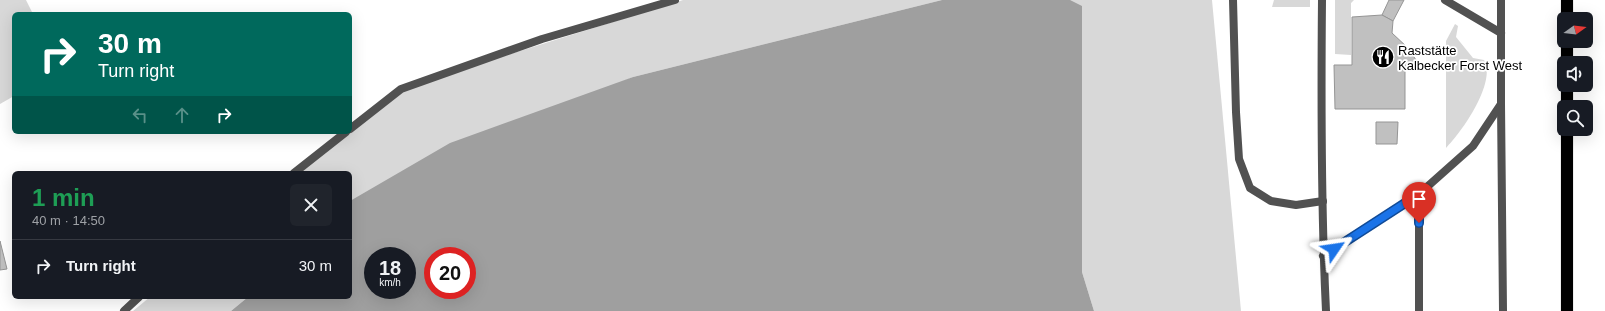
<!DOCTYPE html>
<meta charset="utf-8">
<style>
body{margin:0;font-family:Helvetica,sans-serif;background:#20242c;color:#f1f3f6;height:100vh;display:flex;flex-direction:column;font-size:15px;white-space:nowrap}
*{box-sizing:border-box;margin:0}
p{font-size:13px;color:#9ea1a6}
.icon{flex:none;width:22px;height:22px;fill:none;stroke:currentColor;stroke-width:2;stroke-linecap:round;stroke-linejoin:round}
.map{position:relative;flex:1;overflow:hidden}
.side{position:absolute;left:12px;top:171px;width:340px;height:128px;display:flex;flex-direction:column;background:#171b24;border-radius:6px;box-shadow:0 4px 16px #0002}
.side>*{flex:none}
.banner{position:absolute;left:12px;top:12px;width:340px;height:122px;border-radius:6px;box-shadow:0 4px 16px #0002;background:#00695c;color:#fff;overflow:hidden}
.needle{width:26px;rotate:75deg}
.fabs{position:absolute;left:1557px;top:12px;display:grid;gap:8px}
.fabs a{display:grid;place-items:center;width:36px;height:36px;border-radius:6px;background:#171b24;box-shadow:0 4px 16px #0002;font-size:20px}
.speed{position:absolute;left:364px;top:247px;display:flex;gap:8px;font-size:20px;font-weight:700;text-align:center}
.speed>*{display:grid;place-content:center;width:52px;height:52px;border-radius:50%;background:#171b24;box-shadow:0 4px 16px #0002;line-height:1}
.speed small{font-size:10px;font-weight:400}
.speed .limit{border:6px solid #d22;background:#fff;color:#111}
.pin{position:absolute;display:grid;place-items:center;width:34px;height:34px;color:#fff;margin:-41px -17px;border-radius:50% 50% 50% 0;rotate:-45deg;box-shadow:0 0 4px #0007}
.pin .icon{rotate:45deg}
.me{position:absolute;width:44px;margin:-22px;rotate:58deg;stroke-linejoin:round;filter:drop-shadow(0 0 3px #0008)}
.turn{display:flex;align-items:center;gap:14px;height:84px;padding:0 20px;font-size:18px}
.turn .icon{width:52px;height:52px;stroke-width:2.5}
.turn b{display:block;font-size:28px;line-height:34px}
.lanes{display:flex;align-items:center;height:38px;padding:0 20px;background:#0003;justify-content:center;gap:20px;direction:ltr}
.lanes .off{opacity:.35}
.round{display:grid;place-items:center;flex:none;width:42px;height:42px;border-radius:6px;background:#20242c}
.overview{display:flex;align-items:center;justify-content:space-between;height:68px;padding:0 20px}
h1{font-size:24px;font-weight:600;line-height:30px;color:#1e9e55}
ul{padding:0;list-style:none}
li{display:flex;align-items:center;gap:12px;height:52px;padding:0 20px;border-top:1px solid #363941}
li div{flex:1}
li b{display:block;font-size:15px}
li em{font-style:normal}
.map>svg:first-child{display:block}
</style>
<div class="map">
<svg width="1605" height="311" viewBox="0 0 1605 311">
<rect width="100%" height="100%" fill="#fff"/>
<g fill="#d8d8d8">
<path d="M0,0H26L33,14H14V96L0,104Z"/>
<path d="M683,0H942L633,77L350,201V173H296L399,89Z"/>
<path d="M1070,0H1212L1241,311H1094L1082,272Z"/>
<path d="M1274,0H1310V7H1272Z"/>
<path d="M1335,0H1354L1351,3V55L1335,54Z"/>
<path d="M1455,24L1458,26L1456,37L1473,58L1484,60C1497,82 1462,132 1446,148V41Z"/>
<path d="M150,297H248L231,311H133Z"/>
</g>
<path fill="#9f9f9f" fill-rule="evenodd" d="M942,0H1070L1082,6V272L1094,311H231L248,297H350V201L450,143L633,77ZM373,256H407V290H373ZM433,256H467V290H433Z"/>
<g fill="#c0c0c0" stroke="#959595">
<path d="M1389,0H1404L1393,21L1382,15Z"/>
<path d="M1382,15L1393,21L1392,33L1408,48L1420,66H1405V109H1335L1334,65H1352V17Z"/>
<path d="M1376,122H1398L1397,144H1376Z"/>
<path d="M0,241L7,269L0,270Z"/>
</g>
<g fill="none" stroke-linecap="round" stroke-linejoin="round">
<g stroke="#dbdbdb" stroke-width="13">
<g id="motorway">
<path d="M1567,19V0"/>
<path d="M1567,63V41"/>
<path d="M1567,107V85"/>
<path d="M1567,311V129"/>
</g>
</g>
<g stroke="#515151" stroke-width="8">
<path d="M1233,0L1236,112L1239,159L1250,188L1271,201L1296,205L1323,201"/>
<path d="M1322,0C1321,104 1321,208 1326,311"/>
<path d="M1445,0L1501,33"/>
<path d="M1501,104L1503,311"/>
<path d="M350,129L401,89L542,39L675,0"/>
<path d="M294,173L346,132"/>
<path d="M1419,194V311"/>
<path d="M1323,256L1419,194L1473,146L1501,104V0"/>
<path d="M124,311L139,297"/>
</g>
<use href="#motorway" stroke="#000" stroke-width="12"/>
</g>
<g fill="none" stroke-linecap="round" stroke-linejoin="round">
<g stroke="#114b97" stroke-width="10">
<path id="route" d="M1334,249L1419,194V223"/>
</g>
<use href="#route" stroke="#1a73e8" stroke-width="7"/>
</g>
<defs>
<g id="restaurant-disc" transform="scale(1.15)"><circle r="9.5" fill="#000" stroke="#fff"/><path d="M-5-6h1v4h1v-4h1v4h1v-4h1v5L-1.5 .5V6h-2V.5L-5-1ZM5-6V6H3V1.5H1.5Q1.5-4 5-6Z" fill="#fff"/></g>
</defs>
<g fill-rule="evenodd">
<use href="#restaurant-disc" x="1383" y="57"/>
</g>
<g text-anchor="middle" stroke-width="3.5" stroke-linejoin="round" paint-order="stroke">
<g font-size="13" fill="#000" stroke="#fff" text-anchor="start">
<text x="1398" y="55">Raststätte<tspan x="1398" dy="15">Kalbecker Forst West</tspan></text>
</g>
</g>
</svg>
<div class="fabs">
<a><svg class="needle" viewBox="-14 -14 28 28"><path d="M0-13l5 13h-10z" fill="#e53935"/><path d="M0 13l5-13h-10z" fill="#9ea1a6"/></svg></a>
<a><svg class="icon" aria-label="sound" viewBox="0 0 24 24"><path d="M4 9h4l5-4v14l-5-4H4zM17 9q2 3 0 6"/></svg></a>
<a><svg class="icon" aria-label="search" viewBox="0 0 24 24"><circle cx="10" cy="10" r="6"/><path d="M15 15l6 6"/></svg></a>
</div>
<div class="speed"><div>18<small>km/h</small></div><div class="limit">20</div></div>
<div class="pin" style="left:1419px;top:223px;background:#d93025"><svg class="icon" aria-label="arrive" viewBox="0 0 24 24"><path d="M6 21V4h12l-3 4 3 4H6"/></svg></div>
<svg class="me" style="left:1334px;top:249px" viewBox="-20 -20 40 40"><path d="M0-17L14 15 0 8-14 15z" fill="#1a73e8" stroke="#fff" stroke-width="4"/></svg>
<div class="banner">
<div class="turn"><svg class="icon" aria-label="right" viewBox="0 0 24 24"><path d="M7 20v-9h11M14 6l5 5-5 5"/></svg><div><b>30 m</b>Turn right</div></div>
<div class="lanes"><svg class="icon off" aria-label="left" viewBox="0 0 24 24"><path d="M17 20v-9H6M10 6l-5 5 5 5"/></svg><svg class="icon off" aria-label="ahead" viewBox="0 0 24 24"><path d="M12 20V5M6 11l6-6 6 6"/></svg><svg class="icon" aria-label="right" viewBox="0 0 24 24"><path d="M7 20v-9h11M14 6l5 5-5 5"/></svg></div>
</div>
<section class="side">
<div class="overview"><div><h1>1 min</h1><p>40 m · 14:50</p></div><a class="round"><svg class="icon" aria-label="close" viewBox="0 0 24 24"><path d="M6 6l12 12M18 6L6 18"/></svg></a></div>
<ul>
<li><svg class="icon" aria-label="right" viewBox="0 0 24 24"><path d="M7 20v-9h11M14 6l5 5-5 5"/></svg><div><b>Turn right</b></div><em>30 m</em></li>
</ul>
</section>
</div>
